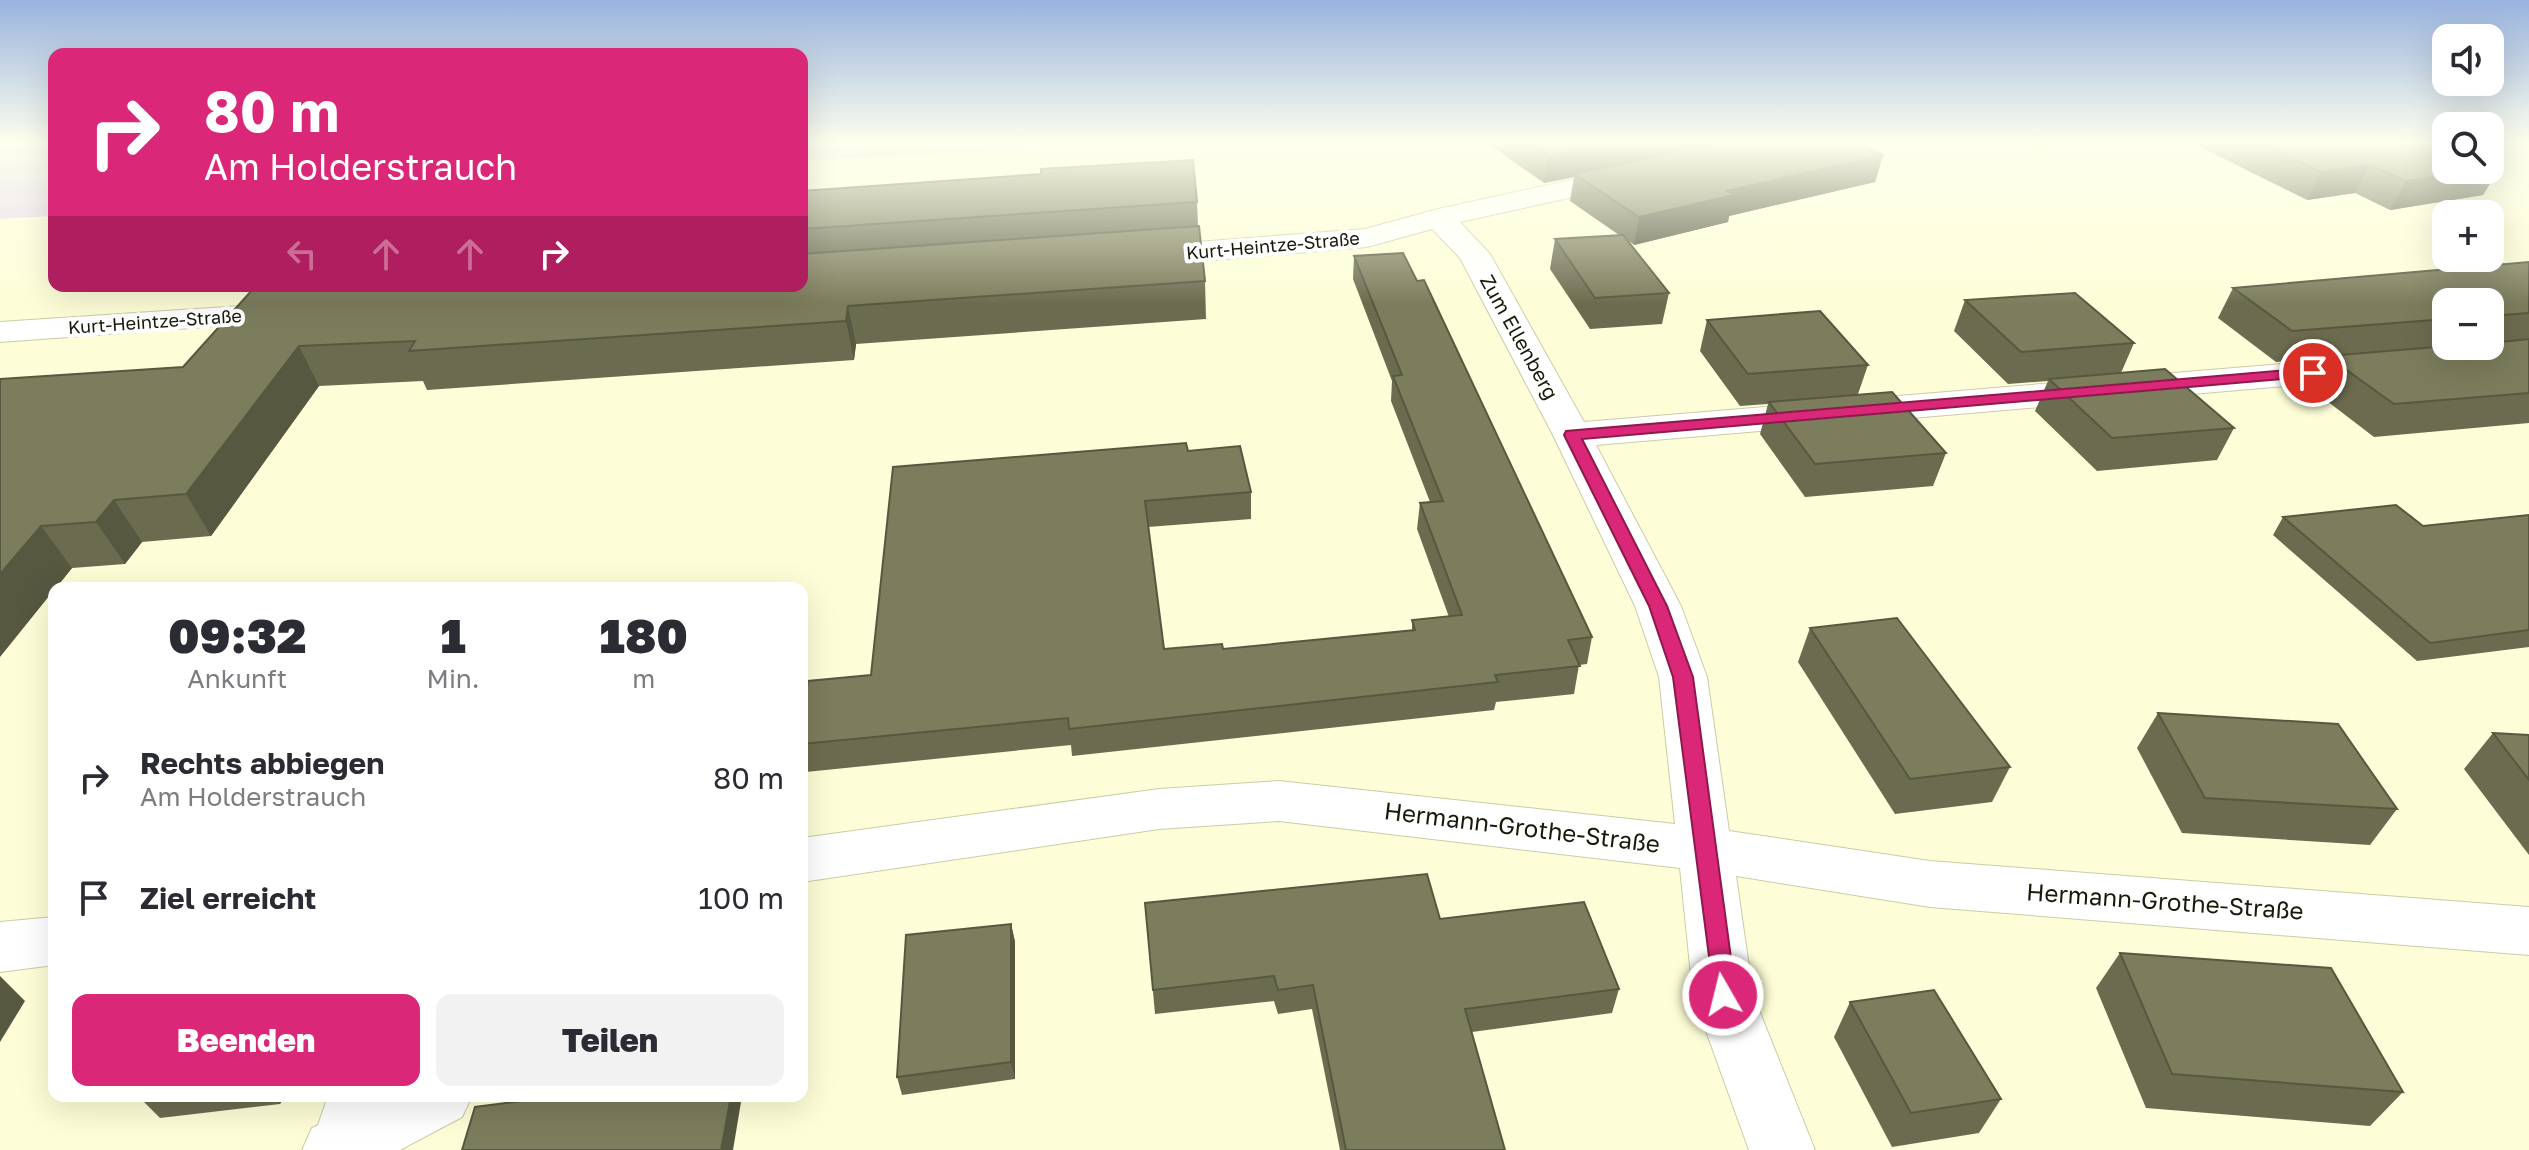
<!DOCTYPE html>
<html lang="de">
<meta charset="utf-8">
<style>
body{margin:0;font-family:"Golos Text",sans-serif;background:#f2f2f3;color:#2b2b33;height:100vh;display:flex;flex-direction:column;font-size:30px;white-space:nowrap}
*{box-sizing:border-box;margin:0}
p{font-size:26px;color:#7c7c81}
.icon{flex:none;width:44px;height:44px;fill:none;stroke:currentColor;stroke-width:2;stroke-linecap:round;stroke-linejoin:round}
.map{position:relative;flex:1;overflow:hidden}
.details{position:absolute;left:48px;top:582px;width:760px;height:520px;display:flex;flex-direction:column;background:#fff;border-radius:16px;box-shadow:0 8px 32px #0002}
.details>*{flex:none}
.hud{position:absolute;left:48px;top:48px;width:760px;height:244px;border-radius:16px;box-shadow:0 8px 32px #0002;background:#db2777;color:#fff;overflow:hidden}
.buttons{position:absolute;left:2432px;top:24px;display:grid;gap:16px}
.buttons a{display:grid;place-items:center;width:72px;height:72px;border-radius:16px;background:#fff;box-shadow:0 8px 32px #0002;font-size:40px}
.pin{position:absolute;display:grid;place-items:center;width:68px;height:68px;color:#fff;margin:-34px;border:4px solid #fff;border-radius:50%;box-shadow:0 2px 8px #0007}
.me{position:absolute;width:88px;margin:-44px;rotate:352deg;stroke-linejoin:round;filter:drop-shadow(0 0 6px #0008)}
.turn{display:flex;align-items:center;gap:28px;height:168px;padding:0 24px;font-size:36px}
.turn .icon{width:104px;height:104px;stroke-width:2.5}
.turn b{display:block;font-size:56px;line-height:68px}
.lanes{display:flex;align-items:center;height:76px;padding:0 24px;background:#0003;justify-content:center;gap:40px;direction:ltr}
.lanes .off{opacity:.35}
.eta{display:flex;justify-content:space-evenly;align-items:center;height:136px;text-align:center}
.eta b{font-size:48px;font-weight:800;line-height:56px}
.button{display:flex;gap:16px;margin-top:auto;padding:16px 24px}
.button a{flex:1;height:92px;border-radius:16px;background:#db2777;color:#fff;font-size:32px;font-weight:800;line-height:92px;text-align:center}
.button a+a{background:#f2f2f3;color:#2b2b33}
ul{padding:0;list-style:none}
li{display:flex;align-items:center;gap:24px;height:120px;padding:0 24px}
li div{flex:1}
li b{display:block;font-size:30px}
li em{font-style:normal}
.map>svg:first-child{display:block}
</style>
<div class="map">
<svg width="2529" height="1150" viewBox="0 0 2529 1150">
<rect width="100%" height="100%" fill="#fdfed7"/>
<g fill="#e3d8f0">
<path d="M0,143H54V216L0,219Z"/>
<path d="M802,143H1145L802,161Z"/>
</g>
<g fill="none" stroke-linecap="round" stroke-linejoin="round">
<g stroke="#cbcca7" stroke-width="2">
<g id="minor">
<path d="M1631,167L1641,170L1646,176L1641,182L1460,222L1490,254L1584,422L2379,356L2392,359L2397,367L2392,375L2379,378L1596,445L1681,606L1707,677L1729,831L1930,861L2529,907V955L1930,907L1736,876L1753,995L1815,1150H1749L1693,995L1680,868L1279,821L1159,829L802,882V838L1159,789L1279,781L1675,824L1659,677L1635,606L1553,435L1460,258L1432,229L1367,247L1144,266L1133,263L1128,256L1133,249L1144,246L1365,229L1438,209Z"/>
<path d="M287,303L299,306L304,313L299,320L0,342V322Z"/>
<path d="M54,917V965L0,972V922Z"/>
<path d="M328,1096H472L462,1117L400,1150H302L312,1128L318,1125Z"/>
</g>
</g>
<use href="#minor" fill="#fff" fill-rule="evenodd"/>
</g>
<g fill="#6b6c4f" fill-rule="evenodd">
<path d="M1491,143H1858L1883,155L1875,182L1729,216L1728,222L1634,245L1629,241L1669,293L1662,324L1590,329L1550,269L1555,239L1619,235L1570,201L1574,177L1544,183L1491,146Z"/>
<path d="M2192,143H2446L2500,167L2483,195L2390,210L2355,193L2307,200Z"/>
<path d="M802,191L1197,202L1198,226L1205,281L1206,319L856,344L854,360L427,390L423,381L319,386L211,536L142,542L125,564L72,568L56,588H54L0,379L183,367L289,286H802Z"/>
<path d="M1354,256L1592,637L1587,664L1579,665L1574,694L1496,702L1494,710L1072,756L1071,745L806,772L802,759V717L871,675L1188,451L1251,492V519L1148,527L1164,649H1223L1412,630V620L1449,617L1417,529L1420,503L1430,502L1391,401L1392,381L1353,279Z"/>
<path d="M2529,262V423L2374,437L2310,388L2326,358L2276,362L2218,318L2233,288ZM2446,302H2490V346H2446Z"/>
<path d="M1965,300L2134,343L2121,373L2234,428L2217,460L2097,471L2035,411L2048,381L2008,384L1954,331Z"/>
<path d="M1707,320L1868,365L1858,394L1946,453L1933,486L1805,497L1760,434L1768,404L1740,406L1700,351Z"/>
<path d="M2529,515V647L2417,661L2273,535L2283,517L2423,526Z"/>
<path d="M1810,628L2010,767L1992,802L1895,814L1798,662Z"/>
<path d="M2158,713L2397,809L2370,845L2182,833L2137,748Z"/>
<path d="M2493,733L2529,735V855L2464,769Z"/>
<path d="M1145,903L1440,919L1619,989L1612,1013L1472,1032L1505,1150H1340L1312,1009L1278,1014L1274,1001L1155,1014Z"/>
<path d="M1011,924L1015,942V1079L902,1095L897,1077Z"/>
<path d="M2120,953L2403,1092L2370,1126L2146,1108L2096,988Z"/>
<path d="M1850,1002L2001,1099L1979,1133L1892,1147L1834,1037Z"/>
<path d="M138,1096H284L280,1104L160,1118Z"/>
</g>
<g fill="#575840">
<path d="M1614,143H1733L1574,174V177L1544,183L1548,156Z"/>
<path d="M2507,143L2492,168L2500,167L2483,195L2390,210L2406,181L2450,170H2490V146Z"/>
<path d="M1883,155L1875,182L1729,216L1728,222L1634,245L1639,217L1727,191Z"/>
<path d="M2370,165L2355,193L2307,200L2321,172Z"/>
<path d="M848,306L856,344L854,360L846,321Z"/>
<path d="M299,346L319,386L211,536L186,494Z"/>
<path d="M114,500L142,542L125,564L96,522Z"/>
<path d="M41,526L72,568L56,588H54V590L0,657V574Z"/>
<path d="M1011,924L1015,942V1079L1011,1062Z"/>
<path d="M0,976L25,1001L0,1042Z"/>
<path d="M273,1096H284L280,1104Z"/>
<path d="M731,1096H742L733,1150H721Z"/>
</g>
<g fill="#7c7d5c" stroke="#575840" stroke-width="2">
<path d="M1527,143H1614L1548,156Z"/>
<path d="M1721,143H1858L1883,155L1727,191L1734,195L1639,217L1574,174Z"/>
<path d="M2260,143H2446V170H2480L2406,181L2370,165L2321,172Z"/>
<path d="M2490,143H2507L2490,146Z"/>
<path d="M1193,160L1197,202L802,229V191L1041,174V169Z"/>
<path d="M2490,163L2500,167L2490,168Z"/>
<path d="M1199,226L1205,281L848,306L846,321L409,351L415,341L299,346L186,494L114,500L96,522L41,526L0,574V379L183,367L253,289L296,286H802V254Z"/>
<path d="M1623,235L1669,293L1595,298L1555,239Z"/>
<path d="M1403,253L1417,281L1424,280L1592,637L1568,640L1580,666L1495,675L1498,682L1069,729L1068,718L802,744V717L808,681L871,675L893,467L1186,443L1188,451L1240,446L1251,492L1145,501L1164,649L1222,644L1223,649L1415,630L1412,620L1462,615L1420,503L1443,501L1393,376L1402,375L1354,256Z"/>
<path d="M2529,262V313L2490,316V302H2446V319L2292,331L2233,288Z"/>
<path d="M2075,293L2134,343L2021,352L1965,300Z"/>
<path d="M1820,311L1868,365L1748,374L1707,320Z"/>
<path d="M2529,339V393L2394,404L2327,356L2448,346H2490V343Z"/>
<path d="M2165,369L2234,428L2112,438L2049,379Z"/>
<path d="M1892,392L1946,453L1815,464L1769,402Z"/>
<path d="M2396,505L2423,526L2529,515V630L2430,643L2283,517Z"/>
<path d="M1897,618L2010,767L1910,779L1810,628Z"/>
<path d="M2158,713L2338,724L2397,809L2205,798Z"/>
<path d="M2493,733L2529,735V780Z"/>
<path d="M1427,874L1440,919L1584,902L1619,989L1465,1009L1505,1150H1346L1313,985L1278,990L1274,976L1153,990L1145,903Z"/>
<path d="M1011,924V1062L897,1077L906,935Z"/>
<path d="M2120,953L2331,968L2403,1092L2172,1074Z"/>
<path d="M1934,990L2001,1099L1911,1113L1850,1002Z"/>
<path d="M562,1096H731L721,1150H462L475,1107Z"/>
</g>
<linearGradient id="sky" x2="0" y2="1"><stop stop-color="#99b3df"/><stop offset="0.47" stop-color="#feffed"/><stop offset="1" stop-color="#feffed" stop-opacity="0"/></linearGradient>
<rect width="2529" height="304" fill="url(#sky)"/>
<path fill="#db2777" stroke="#8e194d" stroke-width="2" d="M2313,368L2318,370V376L1582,439L1667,606L1693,677L1736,995L1732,1003L1723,1006L1715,1003L1673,677L1649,606L1564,435L1566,431Z"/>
<g text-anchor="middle" stroke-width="8" stroke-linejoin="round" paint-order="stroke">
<g font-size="18" fill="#19190b" stroke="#fff">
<text transform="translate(1273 246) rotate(-5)" y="6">Kurt-Heintze-Straße</text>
<text transform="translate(155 322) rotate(-4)" y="6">Kurt-Heintze-Straße</text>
</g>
<g font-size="20" fill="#19190b" stroke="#fff">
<text transform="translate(1519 337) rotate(61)" y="7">Zum Ellenberg</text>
</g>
<g font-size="24" fill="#19190b" stroke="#fff">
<text transform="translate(1522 828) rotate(7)" y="8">Hermann-Grothe-Straße</text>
<text transform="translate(2165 902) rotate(4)" y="8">Hermann-Grothe-Straße</text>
</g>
</g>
</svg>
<div class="buttons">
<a><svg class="icon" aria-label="sound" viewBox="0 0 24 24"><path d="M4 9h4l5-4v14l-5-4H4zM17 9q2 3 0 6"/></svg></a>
<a><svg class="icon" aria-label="search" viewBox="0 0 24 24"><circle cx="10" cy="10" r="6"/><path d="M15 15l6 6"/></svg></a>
<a>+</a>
<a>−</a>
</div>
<div class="pin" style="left:2313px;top:373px;background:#d93025"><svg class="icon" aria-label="arrive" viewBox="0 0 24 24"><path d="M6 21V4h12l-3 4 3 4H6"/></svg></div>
<svg class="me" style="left:1723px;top:995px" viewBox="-20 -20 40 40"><circle r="17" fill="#db2777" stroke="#fff" stroke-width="3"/><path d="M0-11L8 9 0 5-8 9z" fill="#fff"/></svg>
<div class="hud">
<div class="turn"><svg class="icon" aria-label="right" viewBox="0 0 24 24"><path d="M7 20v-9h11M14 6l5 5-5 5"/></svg><div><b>80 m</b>Am Holderstrauch</div></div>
<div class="lanes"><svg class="icon off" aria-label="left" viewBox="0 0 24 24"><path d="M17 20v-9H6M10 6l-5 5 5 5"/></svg><svg class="icon off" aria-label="ahead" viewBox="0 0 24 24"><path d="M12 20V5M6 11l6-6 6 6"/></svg><svg class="icon off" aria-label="ahead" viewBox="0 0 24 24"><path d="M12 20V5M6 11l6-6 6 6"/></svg><svg class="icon" aria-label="right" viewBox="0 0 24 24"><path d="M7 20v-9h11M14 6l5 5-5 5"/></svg></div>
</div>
<section class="details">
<div class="eta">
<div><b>09:32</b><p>Ankunft</p></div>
<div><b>1</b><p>Min.</p></div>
<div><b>180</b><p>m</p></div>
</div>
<ul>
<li><svg class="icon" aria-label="right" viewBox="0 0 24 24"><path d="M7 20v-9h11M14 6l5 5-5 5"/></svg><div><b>Rechts abbiegen</b><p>Am Holderstrauch</p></div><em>80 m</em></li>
<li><svg class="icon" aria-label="arrive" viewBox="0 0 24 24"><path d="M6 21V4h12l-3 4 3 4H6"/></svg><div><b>Ziel erreicht</b></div><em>100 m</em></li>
</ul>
<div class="button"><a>Beenden</a><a>Teilen</a></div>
</section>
</div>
